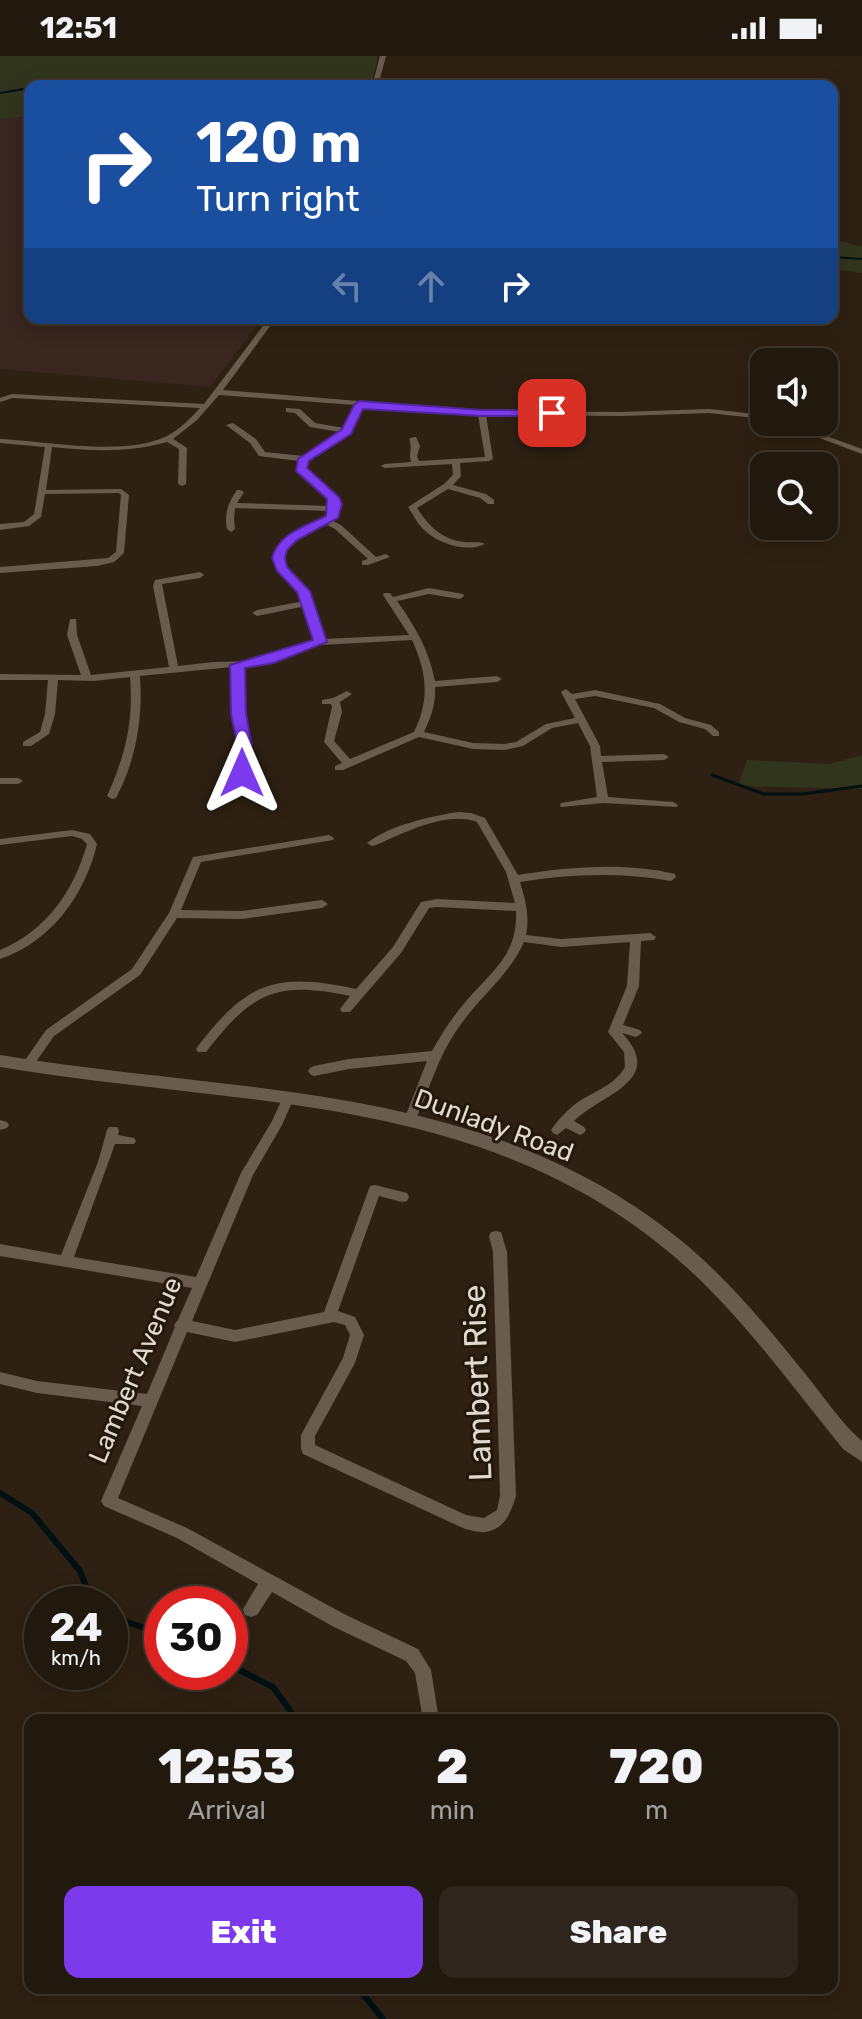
<!DOCTYPE html>
<style>
body{margin:0;font-family:Rubik,sans-serif;background:#2e261c;color:#f1f3f6;height:100vh;display:flex;flex-direction:column;font-size:30px;white-space:nowrap}
*{box-sizing:border-box;margin:0}
p{font-size:26px;color:#a2a09e}
.icon{flex:none;width:44px;height:44px;fill:none;stroke:currentColor;stroke-width:2;stroke-linecap:round;stroke-linejoin:round}
.map{position:relative;flex:1;overflow:hidden}
.panel{position:absolute;left:24px;top:1658px;width:814px;height:280px;display:flex;flex-direction:column;background:#22190e;border-radius:16px;box-shadow:0 4px 20px #0003,0 0 0 2px #3f382e}
.panel>*{flex:none}
.top-card{position:absolute;left:24px;top:24px;width:814px;height:244px;border-radius:16px;box-shadow:0 4px 20px #0003,0 0 0 2px #3f382e;background:#1a4fa0;color:#fff;overflow:hidden}
.fabs{position:absolute;left:750px;top:292px;display:grid;gap:16px}
.fabs a{display:grid;place-items:center;width:88px;height:88px;border-radius:16px;background:#22190e;box-shadow:0 4px 20px #0003,0 0 0 2px #3f382e;font-size:40px}
.speed{position:absolute;left:24px;top:1530px;display:flex;gap:16px;font-size:40px;font-weight:700;text-align:center}
.speed>*{display:grid;place-content:center;width:104px;height:104px;border-radius:50%;background:#22190e;box-shadow:0 4px 20px #0003,0 0 0 2px #3f382e;line-height:1}
.speed small{font-size:20px;font-weight:400}
.speed .limit{border:12px solid #d22;background:#fff;color:#111}
.pin{position:absolute;display:grid;place-items:center;width:68px;height:68px;color:#fff;margin:-34px;border-radius:16px;box-shadow:0 4px 12px #0006}
.me{position:absolute;width:88px;margin:-44px;rotate:0deg;stroke-linejoin:round;filter:drop-shadow(0 0 6px #0008)}
.turn{display:flex;align-items:center;gap:28px;height:168px;padding:0 40px;font-size:36px}
.turn .icon{width:104px;height:104px;stroke-width:2.5}
.turn b{display:block;font-size:56px;line-height:68px}
.lanes{display:flex;align-items:center;height:76px;padding:0 40px;background:#0003;justify-content:center;gap:40px;direction:ltr}
.lanes .off{opacity:.35}
.eta{display:flex;justify-content:space-evenly;align-items:center;height:136px;text-align:center}
.eta b{font-size:48px;font-weight:800;line-height:56px}
.action{display:flex;gap:16px;margin-top:auto;padding:16px 40px}
.action a{flex:1;height:92px;border-radius:16px;background:#7c3aed;color:#fff;font-size:32px;font-weight:800;line-height:92px;text-align:center}
.action a+a{background:#2e261c;color:#f1f3f6}
.status{display:flex;justify-content:space-between;align-items:center;height:56px;padding:0 40px;background:#22190e;direction:ltr}
.status svg{height:22px;fill:currentColor}
.map>svg:first-child{display:block}
</style>
<div class="status"><b>12:51</b><svg viewBox="0 0 49 12"><path d="M0 12V9h3v3zM5 12V6h3v6zM10 12V3h3v9zM15 12V0h3v12zM26 1h20v11H26zM47 4h2v5h-2z"/></svg></div>
<div class="map">
<svg width="862" height="1963" viewBox="0 0 862 1963">
<rect width="100%" height="100%" fill="#2e2113"/>
<path fill="#38261f" d="M30,60V262H263L210,331L0,313V63Z"/>
<g fill="#32351e">
<path d="M0,0H378L371,30H30V60L0,63Z"/>
<path d="M832,183L862,191V217L832,213Z"/>
<path d="M862,699V733L738,730L747,704L830,708Z"/>
</g>
<g fill="none" stroke-linecap="round" stroke-linejoin="round">
<g stroke="#011013" stroke-width="2">
<path d="M138,28L149,30"/>
<path d="M45,30L64,27"/>
<path d="M0,37L30,32"/>
<path d="M832,201L862,203"/>
</g>
<path stroke="#011013" stroke-width="3" d="M712,719L764,738H803L862,730"/>
<g stroke="#011013" stroke-width="6">
<path d="M0,1437L32,1457L80,1515L93,1548"/>
<path d="M110,1560L162,1578"/>
<path d="M230,1609L273,1631L297,1664"/>
<path d="M358,1932L383,1963"/>
</g>
<g fill="#695c4e" fill-rule="evenodd">
<path d="M380,0H386L378,30H372Z"/>
<path d="M269,262H276L223,334L482,355L622,356L709,353L764,359V363L709,357L622,360L486,359L493,403L489,405L460,407L461,420L453,429L486,438L494,444V448H488L480,442L448,433L417,452C429,470 442,484 465,486C473,487 479,485 485,488C467,497 438,488 423,473C417,467 413,458 408,451L444,428L453,419L452,408L385,412L381,410L385,408L411,406C408,397 413,392 409,383L413,381H416L420,390L417,400L419,405L485,401L478,359L362,350L350,377L308,404L305,412C322,426 350,442 333,465L341,469L376,501L386,498L390,501L368,509H362V505L368,503L335,473L327,469L295,484L283,497C283,515 302,525 310,540C317,553 320,568 324,583L409,579L383,539L384,537H390L393,541L429,532L463,538L464,540L460,543L429,538L397,545C415,570 429,594 435,625L497,620L502,623L497,626L435,631C436,648 431,661 424,676L473,687L504,688L516,686L546,668L575,662L561,636L566,633L572,638L595,634L660,648L685,662L711,669L719,676V680H713L705,673L679,666L654,652L595,640L575,643L600,690L601,700L664,698L669,701L664,704L602,706L608,741L673,746L678,749L677,751L603,747L561,751L560,749L561,747L597,741L590,690L578,667L552,672L523,690L504,694L473,693L419,681L343,714H335V710L342,707L324,686L332,651L331,648H322V644L333,642L347,635L352,638L340,646L342,656L334,685L350,703L414,676C430,643 427,617 412,584L321,589L256,610L242,611L249,686L246,719H238L236,709L239,686L232,611L140,620C143,663 136,704 116,742L112,743L107,740C125,701 134,664 130,621L94,625L58,624L55,658L49,678L31,690H23V686L40,676L45,658L48,624H0V618L81,619L67,579L70,563H76L77,579L91,619L169,611L153,530L155,524L200,516L204,519L200,522L162,528L178,610L213,606L252,605L315,585L306,550L257,560L252,557L257,554L304,545C298,533 288,525 280,514C260,485 306,474 324,464L328,461L329,455L235,452L234,463L235,473L231,476L227,473C224,458 228,447 237,434H240L244,436L237,447L330,450L329,442L298,414L299,405L259,400L250,387L226,369L233,367L256,383L265,396L303,400L340,376L310,371L295,357L286,356V352L300,353L315,367L344,372L355,349L219,339L197,364L173,383L187,392L186,428L182,430L178,428L179,393L167,386C129,397 91,395 52,391L46,434L121,433L129,439L124,497L114,506L97,510L0,517V511L108,502L116,496L121,439L119,437L45,438L41,461L29,470L0,474V468L24,466L34,458L45,391L0,387V383C46,385 125,401 167,380C180,373 190,363 200,352L13,342L0,346V342L12,338L204,348Z"/>
<path d="M777,366H788L862,393V398Z"/>
<path d="M0,722H18L23,725L18,728H0Z"/>
<path d="M458,756L471,757L485,762L518,819C569,811 624,806 675,818L676,821L671,825C621,816 570,818 520,826C525,843 530,860 526,879L561,883L650,877L656,881L654,884L641,885L639,930L623,969L640,974L642,977L636,981L622,977C667,1025 601,1038 574,1065L584,1071L586,1074L584,1077L580,1079L566,1072L557,1079L553,1077L551,1074C558,1064 568,1053 578,1046C595,1035 615,1029 625,1011L624,996L608,976L627,930L630,886L561,891L524,886C509,920 479,941 459,971C437,1001 430,1034 414,1067H406L404,1064L427,1005L349,1013L314,1020L310,1018L308,1015L310,1012L314,1010L349,1003L432,995C442,977 453,960 467,944C493,914 518,898 516,855L437,851L429,852L401,897L350,956H342L340,953L350,940C275,924 252,937 206,996H198L196,993L198,990C248,925 277,916 356,933L393,891L421,846L437,843L515,847L506,816L477,766C448,754 403,777 376,789L372,790L367,787C388,770 431,760 458,756Z"/>
<path d="M72,774L90,778L97,788C85,839 51,886 0,903V894C46,875 74,835 87,788L82,783L72,780L0,789V783Z"/>
<path d="M329,779L334,782L333,784L201,806L181,854L242,855L322,844L328,848L322,852L242,863L177,862L140,919L54,980L31,1013H23L21,1010L23,1007L46,974L132,913L169,857L193,801Z"/>
<path d="M288,1037L292,1039L294,1042L282,1069L253,1119L192,1265L235,1274L324,1256L370,1130L375,1129L407,1137L409,1141L407,1145L402,1146L379,1140L338,1255L355,1261L364,1279L355,1307L315,1380V1389L466,1459L484,1462L497,1454L500,1440L493,1196L489,1180L491,1176L496,1175L501,1176L507,1196L516,1440C511,1456 505,1473 486,1476C480,1477 471,1474 465,1473L303,1398L301,1393V1379L343,1302L350,1279L345,1269L334,1266L235,1286L187,1276L118,1442L187,1472L346,1559L418,1593L431,1614L439,1664H423L415,1617L406,1605L334,1571L272,1536L257,1559L251,1561L245,1559L243,1553L258,1528L177,1482L104,1450L101,1445L142,1350L37,1337L0,1328V1316L37,1325L147,1338L175,1271L174,1269L178,1264L192,1232L0,1200V1188L61,1199L98,1106L107,1074L109,1071H117L119,1074L118,1079L134,1082L136,1085L134,1088H115L74,1201L196,1221L241,1117L272,1065L284,1039Z"/>
<path d="M0,1064L7,1066L9,1069L7,1072L0,1074Z"/>
</g>
<path fill="#695c4e" fill-rule="evenodd" d="M0,999C239,1039 492,1024 689,1191C733,1229 771,1275 807,1320C824,1341 841,1367 862,1385V1406L843,1393C790,1328 740,1257 676,1202C483,1035 235,1051 0,1011Z"/>
</g>
<path fill="#7c3aed" stroke="#51269a" stroke-width="2" d="M359,345L482,354H552L558,357L552,360H482L363,353L351,378L309,405L307,412L339,441L342,448L338,462L297,484L287,494L285,502L287,511L310,535L327,586L274,607L245,612L246,658L252,689L247,704L250,717L242,722L237,720L232,704L237,689L231,658L230,609L313,584L297,536L277,515L272,502C278,478 305,470 326,460L327,443L296,415L298,403L342,373L354,349Z"/>
<g text-anchor="middle" stroke-width="6" stroke-linejoin="round" paint-order="stroke">
<g font-size="26" fill="#e2d9d0" stroke="#24180a">
<text transform="translate(494 1069) rotate(20)" y="9">Dunlady Road</text>
<text transform="translate(135 1314) rotate(-67)" y="9">Lambert Avenue</text>
</g>
<g font-size="32" fill="#e2d9d0" stroke="#24180a">
<text transform="translate(477 1327) rotate(-92)" y="11">Lambert Rise</text>
</g>
</g>
</svg>
<div class="fabs">
<a><svg class="icon" aria-label="sound" viewBox="0 0 24 24"><path d="M4 9h4l5-4v14l-5-4H4zM17 9q2 3 0 6"/></svg></a>
<a><svg class="icon" aria-label="search" viewBox="0 0 24 24"><circle cx="10" cy="10" r="6"/><path d="M15 15l6 6"/></svg></a>
</div>
<div class="speed"><div>24<small>km/h</small></div><div class="limit">30</div></div>
<div class="pin" style="left:552px;top:357px;background:#d93025"><svg class="icon" aria-label="arrive" viewBox="0 0 24 24"><path d="M6 21V4h12l-3 4 3 4H6"/></svg></div>
<svg class="me" style="left:242px;top:717px" viewBox="-20 -20 40 40"><path d="M0-17L14 15 0 8-14 15z" fill="#7c3aed" stroke="#fff" stroke-width="4"/></svg>
<div class="top-card">
<div class="turn"><svg class="icon" aria-label="right" viewBox="0 0 24 24"><path d="M7 20v-9h11M14 6l5 5-5 5"/></svg><div><b>120 m</b>Turn right</div></div>
<div class="lanes"><svg class="icon off" aria-label="left" viewBox="0 0 24 24"><path d="M17 20v-9H6M10 6l-5 5 5 5"/></svg><svg class="icon off" aria-label="ahead" viewBox="0 0 24 24"><path d="M12 20V5M6 11l6-6 6 6"/></svg><svg class="icon" aria-label="right" viewBox="0 0 24 24"><path d="M7 20v-9h11M14 6l5 5-5 5"/></svg></div>
</div>
<section class="panel">
<div class="eta">
<div><b>12:53</b><p>Arrival</p></div>
<div><b>2</b><p>min</p></div>
<div><b>720</b><p>m</p></div>
</div>
<div class="action"><a>Exit</a><a>Share</a></div>
</section>
</div>
